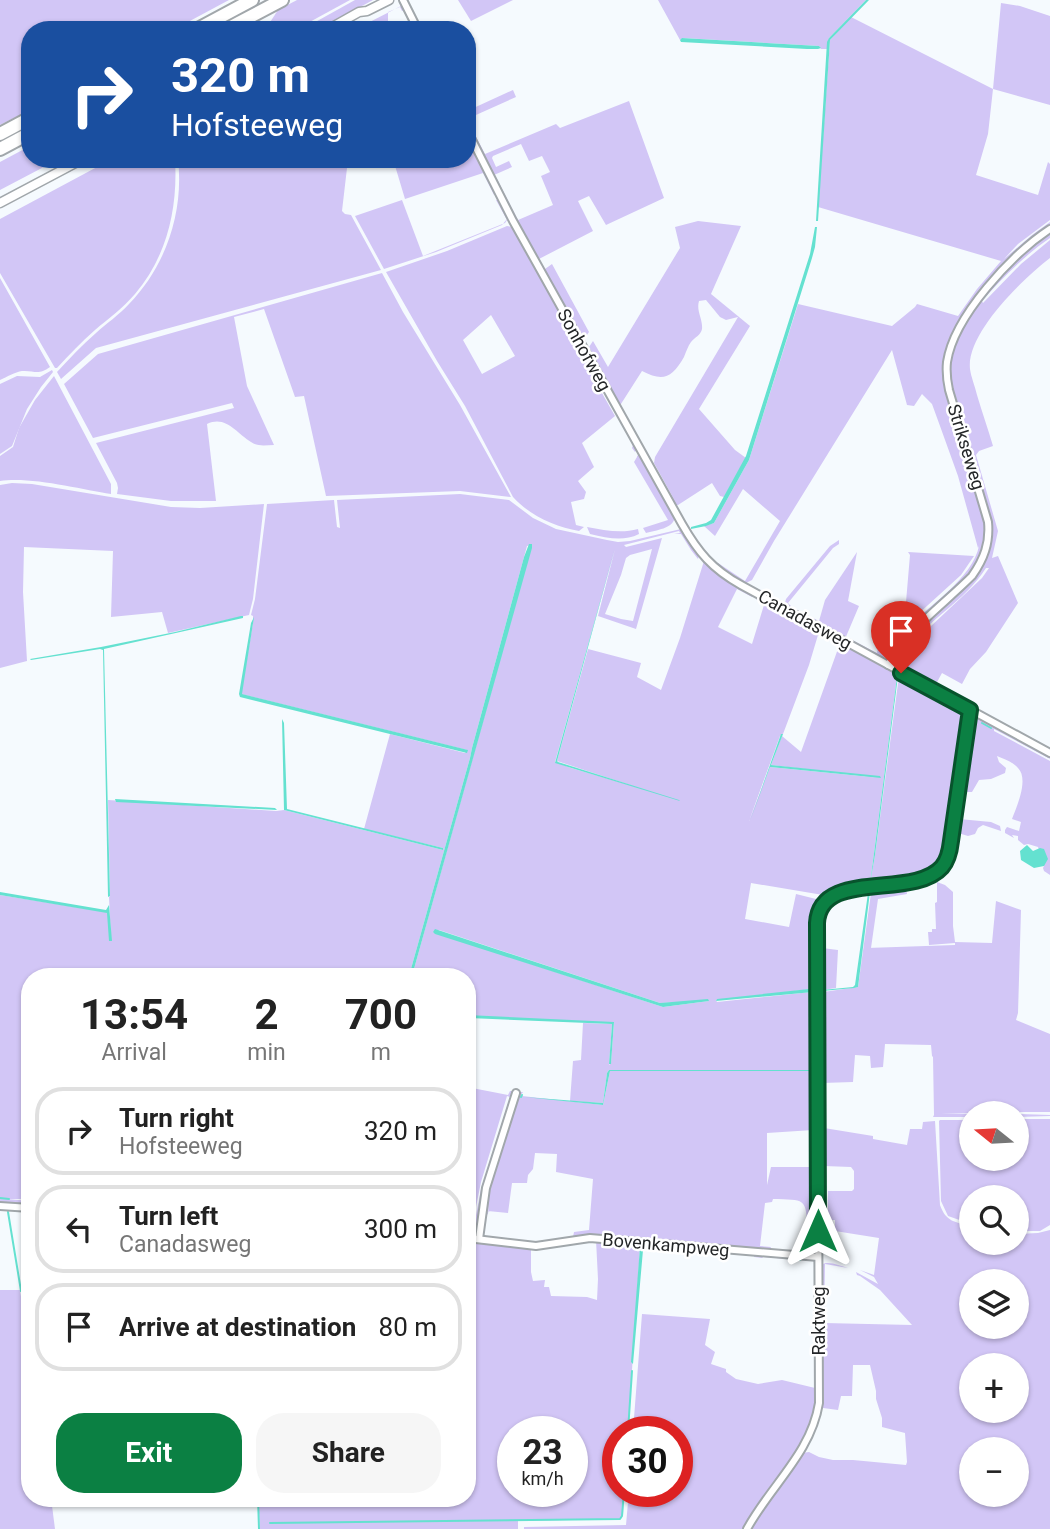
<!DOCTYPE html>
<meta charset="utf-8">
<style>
body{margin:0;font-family:Roboto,sans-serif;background:#f6f6f6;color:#222;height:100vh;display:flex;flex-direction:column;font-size:26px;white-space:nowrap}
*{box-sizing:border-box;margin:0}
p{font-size:23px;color:#767676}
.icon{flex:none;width:38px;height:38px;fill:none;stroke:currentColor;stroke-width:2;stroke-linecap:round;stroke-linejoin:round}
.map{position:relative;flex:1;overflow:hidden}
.side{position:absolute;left:21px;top:968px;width:455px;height:539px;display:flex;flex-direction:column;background:#fff;border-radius:28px;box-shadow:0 2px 5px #0004}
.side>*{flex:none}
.top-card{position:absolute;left:21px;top:21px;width:455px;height:147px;border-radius:28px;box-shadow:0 2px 5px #0004;background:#1a4fa0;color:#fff;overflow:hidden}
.needle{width:46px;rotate:288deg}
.fabs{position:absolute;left:959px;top:1101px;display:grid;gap:14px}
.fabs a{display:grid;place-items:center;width:70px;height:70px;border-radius:50%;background:#fff;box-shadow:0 2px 5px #0004;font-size:35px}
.speed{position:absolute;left:497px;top:1416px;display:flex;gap:14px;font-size:35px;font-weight:700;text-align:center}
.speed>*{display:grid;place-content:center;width:91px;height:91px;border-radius:50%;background:#fff;box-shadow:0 2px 5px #0004;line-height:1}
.speed small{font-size:18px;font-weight:400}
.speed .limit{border:10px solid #d22;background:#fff;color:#111}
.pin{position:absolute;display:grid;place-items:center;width:60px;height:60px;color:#fff;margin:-72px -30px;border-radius:50% 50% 50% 0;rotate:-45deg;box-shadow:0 0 7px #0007}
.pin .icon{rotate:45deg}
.me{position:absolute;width:77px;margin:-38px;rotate:0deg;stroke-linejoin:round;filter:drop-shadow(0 0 5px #0008)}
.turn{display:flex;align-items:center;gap:24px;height:147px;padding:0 35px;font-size:32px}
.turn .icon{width:91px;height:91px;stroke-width:2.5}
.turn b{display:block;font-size:49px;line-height:60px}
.eta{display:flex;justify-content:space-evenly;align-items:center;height:119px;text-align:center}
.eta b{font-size:42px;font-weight:700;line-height:49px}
.cta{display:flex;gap:14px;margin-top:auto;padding:14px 35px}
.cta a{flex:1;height:80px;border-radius:28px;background:#0b8043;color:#fff;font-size:28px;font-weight:700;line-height:80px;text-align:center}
.cta a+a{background:#f6f6f6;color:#222}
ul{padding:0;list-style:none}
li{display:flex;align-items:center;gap:21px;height:88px;margin:0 14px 10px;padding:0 21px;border:4px solid #e0e0e0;border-radius:28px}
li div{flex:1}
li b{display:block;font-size:26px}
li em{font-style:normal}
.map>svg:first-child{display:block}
</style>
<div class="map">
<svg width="1050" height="1529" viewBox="0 0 1050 1529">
<rect width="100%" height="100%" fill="#f5fafe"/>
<g fill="#d2c6f6" fill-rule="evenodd">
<path d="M0,0H229L173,30H166L178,22L163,30H30V110L0,125Z"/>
<path d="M297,0H350L295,30H265L278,10Z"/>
<path d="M355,0H373L318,30H301Z"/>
<path d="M458,0H513L471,21Z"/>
<path d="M658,0H866L829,38L827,49H821L819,46L683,38L680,40Z"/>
<path d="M1001,3L1020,6L1050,16V105L993,89L988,134L976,175L1038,195L1048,162L1050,164V220L1018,244L1004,259L1032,235L1050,222V227L1030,242L963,318L944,373L986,521L985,544L973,571L891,656C878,662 863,649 851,643L852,640L877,653L885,605L906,602L910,555L908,552L974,556L961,575L905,626V628C929,607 973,577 979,546L978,548L958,476L940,426L932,404L922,394L914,406L907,405L892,350L774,541L752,580L744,584L733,578L715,563H718L745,581L780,521L743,489L715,536L704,526L714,523L749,460L798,304L892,326L915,307L917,304L958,316L977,289L1001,261L818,207L830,40L851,17L993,89Z"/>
<path d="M401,6H403L405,10L402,11L400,7L388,12V24L385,30H354Z"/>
<path d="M513,90L516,97L467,119L485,154L556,124L560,128L629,101L664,198L606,225L589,196L578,201L593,231L537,260L495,181L497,179L518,220L553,205L541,176L550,172L542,156L529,161L521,144L493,156L492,158L496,167L509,161L512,167L494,175L492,174L467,125V111Z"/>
<path d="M467,135L495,192L494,195L483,173L405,199L393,159H467Z"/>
<path d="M30,146V159H59L0,190V162Z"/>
<path d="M112,159H175C178,209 167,256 135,294C123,308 108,319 95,330C81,342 69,355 57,368H55L0,273V219Z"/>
<path d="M178,159H370L347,168L342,211L345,214L351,215L381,270L96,348L61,379L57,372C70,358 82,345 96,333C107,323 119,315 129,304C166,266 184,212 178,159Z"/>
<path d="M402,200L423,256L505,223L507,220L496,200H499L507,219L502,225L436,252L384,269L355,216Z"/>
<path d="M698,221L741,226L711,294L750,326L699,409L735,450L746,458L724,497L720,496L712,483L678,505H674L642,448L643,447L676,503L654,463L655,457L738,317L726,320L720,317L706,300L699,301C696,311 703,319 702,329C701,335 695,337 691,342C688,346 686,352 684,357C672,378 663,382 642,371L619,407L586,348L587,346L589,347L593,341L608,367L680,248L675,227Z"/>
<path d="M507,226L513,227L560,312L561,318L564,319L637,449L635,452L632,448L633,445L587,361L586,365L615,416L582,443L594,467L578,481L586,492L584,499L571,502L576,525L584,527L579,531C555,527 529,515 513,497L465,406L437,361L386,272L447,251ZM491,315L515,356L482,374L463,340Z"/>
<path d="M1050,232V238C1025,255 1002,278 982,301L983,303L1021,264L1050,240V258C1024,278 966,333 970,369C971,377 975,386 977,395C982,412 988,429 993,446L979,451L976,455L998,531L992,558L998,556L1018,603L986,652L970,669L962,684L942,673L936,684L903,666L904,658L913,643L982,578L989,568H986C965,601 928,620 904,651L901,650L899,654L901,656V666L962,700H966L964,704L899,667C886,644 954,602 967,584C976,572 984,548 991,535L951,390C941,325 1003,267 1050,232Z"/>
<path d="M552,264L589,332L584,339H581L541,267L542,266L545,269Z"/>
<path d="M382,273L403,312L460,405L511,497L460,491L326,496L304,396L295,397L264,309L234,317L247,386L274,445C266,445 258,447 251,442C236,433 226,415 207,424L216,501H171L117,494L118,488L117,483L96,443L234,408L232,403L93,438L64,384L98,354Z"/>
<path d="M0,278L50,367C38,376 34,370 22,371C15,372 7,377 0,380Z"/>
<path d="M52,370L53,372L41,387L27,409L12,446L0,454V384L17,376L40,377Z"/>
<path d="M54,376L111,484V494C81,489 29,476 0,481V456L13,447L19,428L35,400Z"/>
<path d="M640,454L675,517C673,529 656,530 646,533L643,528L668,520L634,462L637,457V456Z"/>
<path d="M12,483L32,484L171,507L200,508L264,504L253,599L249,615L168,633L162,612L111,617L113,551L24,547L23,592L27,661L0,668V485Z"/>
<path d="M460,494L509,500L533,518L556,529L607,540L618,542L630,541L681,529L699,556L698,559L691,550L681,534H674L680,533L679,531L624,545L626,547L662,538L636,629L598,616L615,549L555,762L571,768L633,786L557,761L588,649L641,663L637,677L661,690L680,638L704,561L727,580L753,594L752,597L737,589L718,627L752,644L764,605L756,599L757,597L837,640V644L818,635L809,665L783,734L780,736L749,821L770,767L881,778L771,765L782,736L801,752L839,646L842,643L955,704L963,711L965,724L949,848L942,862L935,870L919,878L842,889L823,895L751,883L745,919L789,927L796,894L820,900L815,921L816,1128L813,1130L767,1133V1185L771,1167H813L814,1228V1165L813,1162L816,1164L815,1251L810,1254L795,1253H812L813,1236L807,1230C807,1197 804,1200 773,1199L772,1202L765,1203L760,1246L771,1247L770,1251L573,1237L574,1232L589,1230L593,1179L556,1172L557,1154L535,1153L533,1169L528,1175L527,1183H512L508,1213L488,1211L489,1204L488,1214L484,1216V1206L517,1096L520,1092H523L521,1095V1098L522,1096L603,1105L610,1071H812L814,1074L813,998L811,1070H609L607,1073L603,1103L570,1101L573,1061L581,1060L583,1023L612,1024L609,1065L611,1063L614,1023L467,1016V976H412L532,545L527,546L524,557L472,748L470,758L409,976H30V1199H7L30,1201V1206L0,1204V895L106,912L109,915V941H111L109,897L110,896L108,800L276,811L284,810L443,850V848L364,829L390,734L465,753L467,750L241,694L253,623V616L251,615L255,599L267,504L334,500L337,527L340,528L337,500ZM652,549L633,621L621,619L605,614L621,575L626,558L630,555ZM899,676L875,855L870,884L897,677ZM439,930L660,1003L709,1001L663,1007L433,932ZM812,989L811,992L717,1002L716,1000Z"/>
<path d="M587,527C604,530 621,534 638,529L639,534C623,542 608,538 590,534Z"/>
<path d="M839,540V544L833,548L788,603L791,606L787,609L785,603L786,599L830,546Z"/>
<path d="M857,552L848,601L859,606L845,639L796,613L797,610L819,621L825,600Z"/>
<path d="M973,718H980L1050,756V759L994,729V731L1050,761V875L1044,871L1043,868L1044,866L1038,847L1028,844L1024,845L1018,840V836L1012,835L1014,838L1005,833V830L1007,827L1019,831L1021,822L1012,819C1017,806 1029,779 1018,768C1013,762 1004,759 997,756L999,762L1006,768L1005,773L991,779L979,780L972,792H964L961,789L971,720Z"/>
<path d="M958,811H960L959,819L991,822L1000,826L1001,831L983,825L978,828L975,834L968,836L958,833L952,861L950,859Z"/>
<path d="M937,882L945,885L953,892V926L955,942L992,943L996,901L1021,910L1018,1013L1016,1020L1050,1034V1112H1020V1114L1050,1115V1116L1017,1117V1113L1013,1112L941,1114H971V1117H933L934,1115L933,1057L932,1056L931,1045L885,1044L883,1067L871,1068L870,1056L855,1055L853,1082L822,1083V1095L824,1096L822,1108L824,1110L820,1107L819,928L822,929V948L838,950L836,988L822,990L823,992L858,987L871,893L868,892V894C857,892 834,895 826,906C823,910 822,918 821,923H819C821,914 824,904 832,899C852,888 893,886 916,883V885L906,888L907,894L878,899L871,948H867L955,945V943L929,945L928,932H932V929H936L935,903L937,902Z"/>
<path d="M467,1087L508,1095L510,1091H515L477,1231L474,1235L467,1236V1234L473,1231L481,1189L510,1097L507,1096L481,1182L472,1227L467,1232Z"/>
<path d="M824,1115V1128L873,1136V1139L907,1145L910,1129H922L923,1122L935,1121L940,1205C946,1222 955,1222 971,1226V1242H1017V1234L1038,1233L1050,1230V1529H749L802,1453L809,1452L819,1457L833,1460H853L906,1465L907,1462L905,1433L882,1427V1418L876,1399V1391L870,1365H853L852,1396H841L838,1410L823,1408L820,1406L821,1265C828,1260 840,1266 848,1268L825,1264L824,1323L912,1325L880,1290L860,1276L857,1275L856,1272L878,1284L874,1277L860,1270L874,1275L879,1238L835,1231V1220H828V1191H852L854,1189V1171L851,1167L824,1166L823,1178L824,1180L820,1179V1117ZM971,1281H1017V1326H971ZM971,1365H1017V1410H971ZM971,1449H1017V1494H971Z"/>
<path d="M1017,1119H1050V1225L1040,1231H1017V1197H971V1224L948,1216L941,1201L939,1121L940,1120H971V1158H1017Z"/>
<path d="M467,1240L531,1248V1272L533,1281L545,1280L544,1287H549L551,1296L587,1297L597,1300L598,1279L596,1240L789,1257V1259L763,1257L762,1258L754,1257V1255L725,1253V1255L696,1252L697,1254L687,1252V1251L670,1252L672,1249L640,1248L628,1431L618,1432V1491H624L623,1515L620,1519L518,1521V1529H260L258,1498H467ZM513,1432H572V1491H513Z"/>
<path d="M0,1290H20L30,1354V1498H51L55,1529H0Z"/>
<path d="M642,1314L710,1319L705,1345L715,1352L711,1364L726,1369V1372L736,1379L758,1384L782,1380L815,1388L817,1392L815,1411L804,1442L745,1529H524V1527L626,1525L629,1491H677V1432L633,1431Z"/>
</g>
<g fill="#64e1d0">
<path d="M866,0H869L830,40L818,221H816L827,42L829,38Z"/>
<path d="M682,38L819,46L821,48L818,49H807L681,42L680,40Z"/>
<path d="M815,227H817L815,247L812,258L749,460L714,523L706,526L691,529V527L706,523L711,520L746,456L810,254Z"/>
<path d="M529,544H532V548L412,976H409L470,758L472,748L524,557Z"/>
<path d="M615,548L557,761L558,762L679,800L680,801L555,763Z"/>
<path d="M241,616H243V618L104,649L110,896L108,897L103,650L100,649L31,660L30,659L101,647L175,632Z"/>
<path d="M254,617L242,694L468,750L467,753L240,697L239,694L251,623Z"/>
<path d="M898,676L875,855L870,884L897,677Z"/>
<path d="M282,719L284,723L287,809L443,848V850L284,810Z"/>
<path d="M781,734H783L771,765L880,776L881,778L770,767L750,821Z"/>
<path d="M115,799L275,808L277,810L116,802Z"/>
<path d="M1027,845L1033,851L1040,848L1044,849L1048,859L1044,866L1034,868L1021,860L1020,851Z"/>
<path d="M0,892L106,910L109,905L112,941H109L107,913L0,895Z"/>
<path d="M870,892L858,987L854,988L822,991V990L853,987L855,985L868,893Z"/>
<path d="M435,929L660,1003L708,999L709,1001L663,1007L435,934L433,932Z"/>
<path d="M809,989H812L813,992L716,1001L717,999Z"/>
<path d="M813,998V1074L812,1071H610L603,1105L524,1097L603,1103L607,1073L609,1070H811Z"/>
<path d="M467,1015L614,1022L611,1064H609L612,1024L469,1018L467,1021Z"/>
<path d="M640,1247L673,1250L670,1252L643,1250L633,1364L631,1362Z"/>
</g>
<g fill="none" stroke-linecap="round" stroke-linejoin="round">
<g stroke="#64e1d0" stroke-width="2">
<path d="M982,723L991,728"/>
<path d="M521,1097L522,1095"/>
<path d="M0,1198L9,1199"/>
<path d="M8,1212L21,1291"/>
<path d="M793,1260H800"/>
<path d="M22,1299L26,1321"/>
<path d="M26,1328L30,1354"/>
<path d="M628,1431L632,1371"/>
<path d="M258,1498L259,1529"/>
<path d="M270,1523L620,1519L622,1516L624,1491"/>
</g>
<g stroke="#a1a7ab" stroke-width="10">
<g id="minor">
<path d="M403,0L418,30"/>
<path d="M467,130L513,221L682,524C698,552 712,569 741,585L1050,753"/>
<path d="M888,665C909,628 942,606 972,576C984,559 990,543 988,522L949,390C947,381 946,372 947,362C954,316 1012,254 1050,229"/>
<path d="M0,1206L30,1208"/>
<path d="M467,1238L536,1246L590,1238L818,1257"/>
<path d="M479,1239L486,1188L516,1093"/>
<path d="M747,1529C771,1485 811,1453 819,1403L817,923C820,867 913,900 942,867C948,860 950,850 952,841L970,710"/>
</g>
</g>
<g stroke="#a1a7ab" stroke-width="11">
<g id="tertiary">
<path d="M327,30L359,12L367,11L389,0"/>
<path d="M0,203L83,159"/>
</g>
</g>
<g stroke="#a1a7ab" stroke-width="16">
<g id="motorway">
<path d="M196,30L252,0"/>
<path d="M225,30L282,0"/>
<path d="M0,134L30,118"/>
<path d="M0,149L30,133"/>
</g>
</g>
<use href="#minor" stroke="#fff" stroke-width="6"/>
<use href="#tertiary" stroke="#fff" stroke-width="8"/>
<use href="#motorway" stroke="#fff" stroke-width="12"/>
</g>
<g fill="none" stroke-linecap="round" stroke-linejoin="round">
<g stroke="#07532c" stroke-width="18">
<path id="route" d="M818,1231L817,923C820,868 913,900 942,867C948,860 950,850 951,841L970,710L901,673"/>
</g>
<use href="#route" stroke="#0b8043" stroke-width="12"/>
</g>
<g text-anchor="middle" stroke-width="5" stroke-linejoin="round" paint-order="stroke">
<g font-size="18" fill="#242628" stroke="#fff">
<text transform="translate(584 350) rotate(61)" y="6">Sonhofweg</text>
<text transform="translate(966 447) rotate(73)" y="6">Strikseweg</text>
<text transform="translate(805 620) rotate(29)" y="6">Canadasweg</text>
<text transform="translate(666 1245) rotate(5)" y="6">Bovenkampweg</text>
<text transform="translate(819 1321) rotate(-90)" y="6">Raktweg</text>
</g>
</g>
</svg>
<div class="fabs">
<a><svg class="needle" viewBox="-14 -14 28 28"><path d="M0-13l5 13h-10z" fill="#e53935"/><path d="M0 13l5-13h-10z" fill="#767676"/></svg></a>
<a><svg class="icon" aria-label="search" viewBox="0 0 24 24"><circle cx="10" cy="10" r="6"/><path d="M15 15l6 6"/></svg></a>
<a><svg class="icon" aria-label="layers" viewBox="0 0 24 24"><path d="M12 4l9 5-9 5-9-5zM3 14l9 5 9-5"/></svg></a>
<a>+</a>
<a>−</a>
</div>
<div class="speed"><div>23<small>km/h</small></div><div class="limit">30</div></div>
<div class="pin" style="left:901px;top:673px;background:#d93025"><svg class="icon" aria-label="arrive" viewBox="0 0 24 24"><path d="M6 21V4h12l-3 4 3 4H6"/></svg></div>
<svg class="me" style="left:818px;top:1231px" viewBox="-20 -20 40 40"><path d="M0-17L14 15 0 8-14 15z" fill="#0b8043" stroke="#fff" stroke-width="4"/></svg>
<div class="top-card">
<div class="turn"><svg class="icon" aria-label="right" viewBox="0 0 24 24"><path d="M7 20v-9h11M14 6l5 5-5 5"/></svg><div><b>320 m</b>Hofsteeweg</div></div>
</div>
<section class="side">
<div class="eta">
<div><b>13:54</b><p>Arrival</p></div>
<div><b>2</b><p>min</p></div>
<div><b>700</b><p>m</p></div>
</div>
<ul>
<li><svg class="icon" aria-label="right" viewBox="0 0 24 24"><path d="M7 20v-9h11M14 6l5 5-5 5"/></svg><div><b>Turn right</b><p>Hofsteeweg</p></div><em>320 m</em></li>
<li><svg class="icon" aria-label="left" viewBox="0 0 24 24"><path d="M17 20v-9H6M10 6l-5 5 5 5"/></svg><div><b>Turn left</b><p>Canadasweg</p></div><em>300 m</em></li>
<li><svg class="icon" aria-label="arrive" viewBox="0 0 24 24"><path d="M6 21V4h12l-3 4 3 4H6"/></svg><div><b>Arrive at destination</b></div><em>80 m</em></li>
</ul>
<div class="cta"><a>Exit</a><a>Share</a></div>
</section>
</div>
